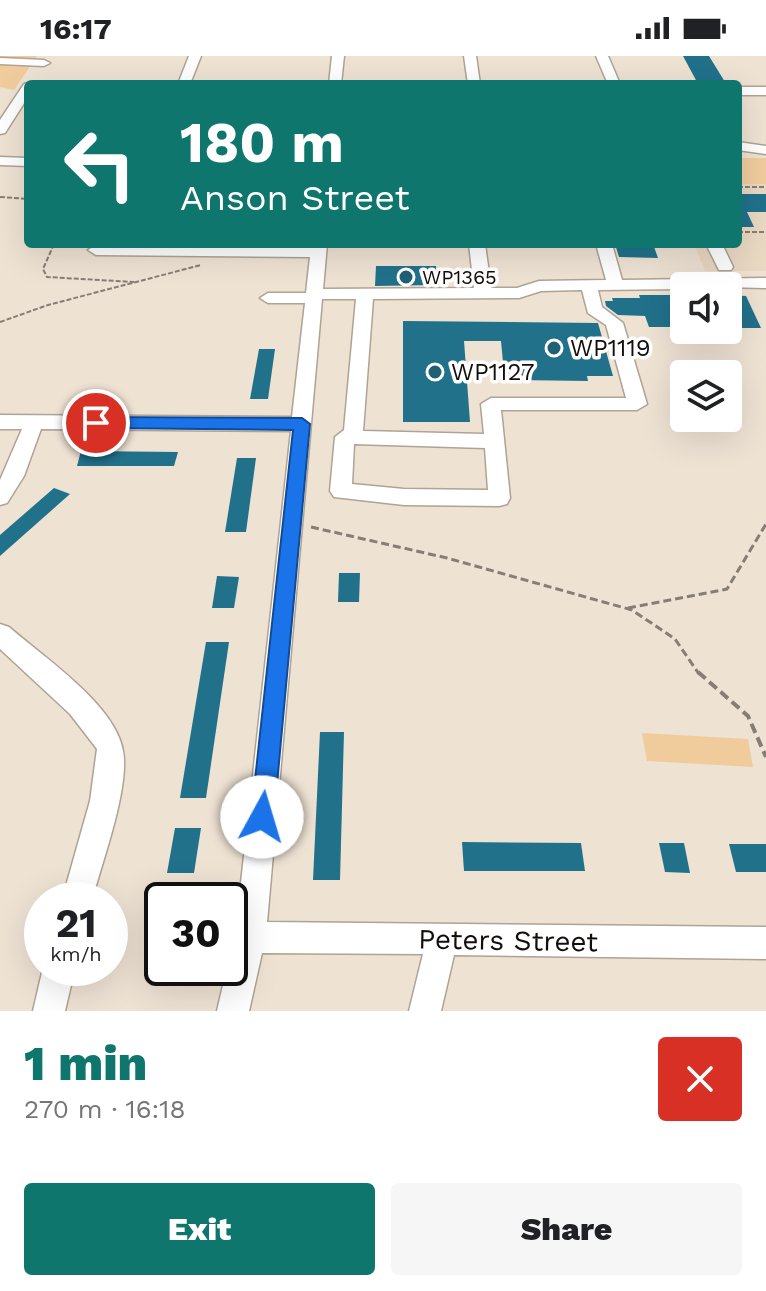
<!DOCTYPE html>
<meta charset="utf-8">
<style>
body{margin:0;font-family:"Work Sans",sans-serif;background:#f6f6f6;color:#202124;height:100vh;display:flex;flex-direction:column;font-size:30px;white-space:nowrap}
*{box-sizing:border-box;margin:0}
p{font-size:26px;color:#757577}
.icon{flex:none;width:44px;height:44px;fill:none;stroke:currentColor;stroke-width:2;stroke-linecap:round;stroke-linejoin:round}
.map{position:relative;height:955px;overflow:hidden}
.panel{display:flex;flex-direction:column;background:#fff;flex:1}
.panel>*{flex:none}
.top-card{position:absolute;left:24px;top:24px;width:718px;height:168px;border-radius:8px;box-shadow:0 8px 32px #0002;background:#0f766e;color:#fff;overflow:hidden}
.tools{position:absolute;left:670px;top:216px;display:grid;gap:16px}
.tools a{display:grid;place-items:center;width:72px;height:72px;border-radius:8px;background:#fff;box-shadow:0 8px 32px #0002;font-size:40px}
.speed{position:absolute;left:24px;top:826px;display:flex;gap:16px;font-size:40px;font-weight:700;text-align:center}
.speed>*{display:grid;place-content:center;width:104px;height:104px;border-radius:50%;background:#fff;box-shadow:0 8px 32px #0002;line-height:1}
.speed small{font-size:20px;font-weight:400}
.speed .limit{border:4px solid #111;border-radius:12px;background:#fff;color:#111}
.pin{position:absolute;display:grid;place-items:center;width:68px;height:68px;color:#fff;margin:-34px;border:4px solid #fff;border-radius:50%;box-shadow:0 2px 8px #0007}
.me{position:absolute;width:88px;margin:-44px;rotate:6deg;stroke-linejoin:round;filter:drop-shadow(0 0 6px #0008)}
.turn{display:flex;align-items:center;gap:28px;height:168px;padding:0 24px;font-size:36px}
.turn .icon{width:104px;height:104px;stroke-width:2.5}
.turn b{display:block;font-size:56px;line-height:68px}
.round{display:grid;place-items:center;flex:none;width:84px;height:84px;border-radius:8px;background:#f6f6f6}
.overview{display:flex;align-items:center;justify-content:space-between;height:136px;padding:0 24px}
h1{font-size:48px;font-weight:800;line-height:60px;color:#0f766e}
.action{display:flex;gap:16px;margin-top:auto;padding:16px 24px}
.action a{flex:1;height:92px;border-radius:8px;background:#0f766e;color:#fff;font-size:32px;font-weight:800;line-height:92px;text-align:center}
.action a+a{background:#f6f6f6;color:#202124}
.status{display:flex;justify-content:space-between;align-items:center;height:56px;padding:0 40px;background:#fff;direction:ltr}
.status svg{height:22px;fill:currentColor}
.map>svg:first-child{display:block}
</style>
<div class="status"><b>16:17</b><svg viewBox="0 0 49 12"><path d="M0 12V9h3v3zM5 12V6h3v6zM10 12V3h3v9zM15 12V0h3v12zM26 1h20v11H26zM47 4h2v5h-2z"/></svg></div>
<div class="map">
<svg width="766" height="955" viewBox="0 0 766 955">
<rect width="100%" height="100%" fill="#eee2d3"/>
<path fill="#e9d8c2" d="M738,102H766V215H705L694,188H738Z"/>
<g fill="#f0cc9d">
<path d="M0,0H37L14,34L0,31Z"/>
<rect x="738" y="102" width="28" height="26"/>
<path d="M642,677L748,683L753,711L647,705Z"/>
</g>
<g fill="#21718b">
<path d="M683,0H709L725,26H697Z"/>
<path d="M738,138H766V156H747L754,171H738Z"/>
<path d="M615,188H653L658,202L619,201Z"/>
<path d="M376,210H436V229L375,230Z"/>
<path d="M639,239H684V271H649L645,260L618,259L606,250L605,245H613L612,242H640Z"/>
<path d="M728,239L746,240L761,272H728Z"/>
<path d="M403,265L598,267L613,320H587L588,325L516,324L515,317H504L501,285H464L470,366H403Z"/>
<path d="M259,293H275L268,343H250Z"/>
<path d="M81,395L178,396L174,410H77Z"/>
<path d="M237,402H256L246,476H225Z"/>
<path d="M54,432L70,438L0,500V479Z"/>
<path d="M339,517H360L359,546H338Z"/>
<path d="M217,520L239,521L234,552H212Z"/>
<path d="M206,586H229L206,742H180Z"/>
<path d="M320,676H344L340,824H313Z"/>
<path d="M175,772H201L194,817H167Z"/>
<path d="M462,786L581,787L585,815H464Z"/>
<path d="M659,787H684L690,817L665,816Z"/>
<path d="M729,788H766V816H736Z"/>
<path d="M158,868H162V923L144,920Z"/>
</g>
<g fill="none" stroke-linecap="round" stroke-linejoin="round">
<g stroke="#aea394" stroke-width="3">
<g id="minor">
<path d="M189,0H201L190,28H178Z"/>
<path d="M332,0H344L341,28H329Z"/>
<path d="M464,0H476L480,28H468Z"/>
<path d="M596,0H608L620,28H608Z"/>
<path d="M0,2L44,4L50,7L44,10L0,8Z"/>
<path d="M28,27L31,28H28V41L5,77L0,78V64L24,28Z"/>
<rect x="738" y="31" width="28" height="8"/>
<path d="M738,86L766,90V98L738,94Z"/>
<path d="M0,101L28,102V110L0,109Z"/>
<path d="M311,188H327L323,233L474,232L469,188H485L491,232H517L539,225L606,224L596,188H612L622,224L766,222V232L684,230V233L598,234L602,251L623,267L647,348L637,354H501L510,442L507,448L499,450L404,449L334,441L330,435L335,381L344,374L356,243H322L267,866L766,871V903L454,899L441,955H409L423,898L262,897L249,955H217L227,912H230L235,881L291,375L41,373L24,420L7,447L0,449V424L22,373H0V359L292,361L305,247H268L260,242L268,237H306L310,201L96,199L88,194L96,189L311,191ZM582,234L588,257L606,269L626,342H491L481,348L484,378L363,375L373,243L519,242L541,235ZM354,388L485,392L488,434L404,433L352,428Z"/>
<path d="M706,188H722L733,211L731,214H719Z"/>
<path d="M0,568L9,571C42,600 116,649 123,695C130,731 102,806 92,844H62L90,745L97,693L70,658L0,593Z"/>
<path d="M43,912H75L65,955H33Z"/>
</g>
</g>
<g stroke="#867e74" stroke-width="2" stroke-dasharray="5 2" stroke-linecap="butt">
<path d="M738,131H766"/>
<path d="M0,141L28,143"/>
<path d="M738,176H766"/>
<path d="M54,188L43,213L47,221L134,226"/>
<path d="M0,266L48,249L201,209"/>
</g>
<g stroke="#867e74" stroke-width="3" stroke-dasharray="8 4" stroke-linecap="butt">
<path d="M311,471L447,502L632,554L675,583L699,618"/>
<path d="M628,552L727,533L766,468"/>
</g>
<path stroke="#867e74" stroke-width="4" stroke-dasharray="10 5" stroke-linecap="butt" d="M698,616L748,660L766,701"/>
<use href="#minor" fill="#fff" fill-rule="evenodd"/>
</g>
<path fill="#1a73e8" stroke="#114b97" stroke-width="2" d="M96,361L302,362L310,368L274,761L270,769L262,773L254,769L251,761L293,374L96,372L88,367Z"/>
<g fill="#1f6074" stroke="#fff" stroke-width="3">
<circle cx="406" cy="221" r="8"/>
<circle cx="554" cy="292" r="8"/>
<circle cx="435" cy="316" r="8"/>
</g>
<g text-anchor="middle" stroke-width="7" stroke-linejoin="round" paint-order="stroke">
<g font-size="20" fill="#110d08" stroke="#fff" text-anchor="start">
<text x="422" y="228">WP1365</text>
</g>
<g font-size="24" fill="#110d08" stroke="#fff" text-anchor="start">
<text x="570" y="300">WP1119</text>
<text x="451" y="324">WP1127</text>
</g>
<g font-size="28" fill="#110d08" stroke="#fff">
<text transform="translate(508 884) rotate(1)" y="10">Peters Street</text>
</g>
</g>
</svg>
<div class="tools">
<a><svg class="icon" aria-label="sound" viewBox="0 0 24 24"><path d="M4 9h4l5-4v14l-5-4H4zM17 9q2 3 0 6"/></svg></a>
<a><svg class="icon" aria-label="layers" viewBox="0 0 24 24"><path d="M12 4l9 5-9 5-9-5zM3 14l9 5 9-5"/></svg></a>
</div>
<div class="speed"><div>21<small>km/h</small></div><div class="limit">30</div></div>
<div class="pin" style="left:96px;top:367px;background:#d93025"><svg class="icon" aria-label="arrive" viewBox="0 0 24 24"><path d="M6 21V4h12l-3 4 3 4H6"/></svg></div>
<svg class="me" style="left:262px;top:761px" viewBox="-20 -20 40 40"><circle r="19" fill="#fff"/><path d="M0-13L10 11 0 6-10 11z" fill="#1a73e8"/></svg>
<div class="top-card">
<div class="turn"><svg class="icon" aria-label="left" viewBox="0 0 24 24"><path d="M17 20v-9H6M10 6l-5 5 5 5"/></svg><div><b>180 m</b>Anson Street</div></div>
</div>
</div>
<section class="panel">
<div class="overview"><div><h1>1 min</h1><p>270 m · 16:18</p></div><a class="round" style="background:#d93025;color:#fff"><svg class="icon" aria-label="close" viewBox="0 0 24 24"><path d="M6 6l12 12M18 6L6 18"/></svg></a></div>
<div class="action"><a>Exit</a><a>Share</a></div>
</section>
